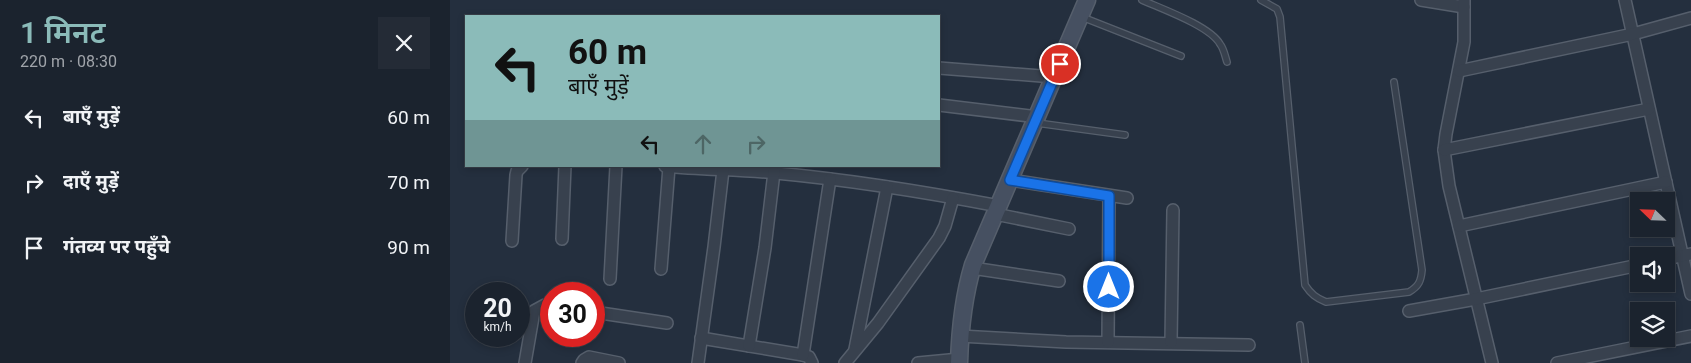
<!DOCTYPE html>
<html lang="hi">
<meta charset="utf-8">
<style>
body{margin:0;font-family:Roboto,"Noto Sans Devanagari",sans-serif;background:#242b36;color:#f1f3f6;height:100vh;display:flex;flex-direction:column;font-size:19px;white-space:nowrap}
*{box-sizing:border-box;margin:0}
p{font-size:16px;color:#a0a4aa}
.icon{flex:none;width:28px;height:28px;fill:none;stroke:currentColor;stroke-width:2;stroke-linecap:round;stroke-linejoin:round}
.map{position:relative;flex:1;overflow:hidden}
.drawer{display:flex;flex-direction:column;background:#1b232e;width:450px}
.drawer>*{flex:none}
.guide{position:absolute;left:15px;top:15px;width:475px;height:152px;border-radius:0px;box-shadow:0 2px 8px #0003,0 0 0 1px #39404a;background:#8bbbb9;color:#111;overflow:hidden}
.needle{width:32px;rotate:293deg}
.buttons{position:absolute;left:1180px;top:192px;display:grid;gap:10px}
.buttons a{display:grid;place-items:center;width:45px;height:45px;border-radius:0px;background:#1b232e;box-shadow:0 2px 8px #0003,0 0 0 1px #39404a;font-size:25px}
.speed{position:absolute;left:15px;top:282px;display:flex;gap:10px;font-size:25px;font-weight:700;text-align:center}
.speed>*{display:grid;place-content:center;width:65px;height:65px;border-radius:50%;background:#1b232e;box-shadow:0 2px 8px #0003,0 0 0 1px #39404a;line-height:1}
.speed small{font-size:12px;font-weight:400}
.speed .limit{border:8px solid #d22;background:#fff;color:#111}
.pin{position:absolute;display:grid;place-items:center;width:42px;height:42px;color:#fff;margin:-21px;border:2px solid #fff;border-radius:50%;box-shadow:0 1px 5px #0007}
.me{position:absolute;width:55px;margin:-28px;rotate:0deg;stroke-linejoin:round;filter:drop-shadow(0 0 4px #0008)}
.turn{display:flex;align-items:center;gap:18px;height:105px;padding:0 20px;font-size:22px}
.turn .icon{width:65px;height:65px;stroke-width:2.5}
.turn b{display:block;font-size:35px;line-height:42px}
.lanes{display:flex;align-items:center;height:48px;padding:0 20px;background:#0003;justify-content:center;gap:25px;direction:ltr}
.lanes .off{opacity:.35}
.round{display:grid;place-items:center;flex:none;width:52px;height:52px;border-radius:0px;background:#242b36}
.head{display:flex;align-items:center;justify-content:space-between;height:85px;padding:0 20px}
h1{font-size:30px;font-weight:600;line-height:38px;color:#8bbbb9}
ul{padding:0;list-style:none}
li{display:flex;align-items:center;gap:15px;height:65px;padding:0 20px}
li div{flex:1}
li b{display:block;font-size:19px}
li em{font-style:normal}
main{display:flex;flex:1;min-height:0}
.map>svg:first-child{display:block}
</style>
<main>
<section class="drawer">
<div class="head"><div><h1>1 मिनट</h1><p>220 m · 08:30</p></div><a class="round"><svg class="icon" aria-label="close" viewBox="0 0 24 24"><path d="M6 6l12 12M18 6L6 18"/></svg></a></div>
<ul>
<li><svg class="icon" aria-label="left" viewBox="0 0 24 24"><path d="M17 20v-9H6M10 6l-5 5 5 5"/></svg><div><b>बाएँ मुड़ें</b></div><em>60 m</em></li>
<li><svg class="icon" aria-label="right" viewBox="0 0 24 24"><path d="M7 20v-9h11M14 6l5 5-5 5"/></svg><div><b>दाएँ मुड़ें</b></div><em>70 m</em></li>
<li><svg class="icon" aria-label="arrive" viewBox="0 0 24 24"><path d="M6 21V4h12l-3 4 3 4H6"/></svg><div><b>गंतव्य पर पहुँचे</b></div><em>90 m</em></li>
</ul>
</section>
<div class="map">
<svg width="1241" height="363" viewBox="0 0 1241 363">
<rect width="100%" height="100%" fill="#242f3e"/>
<g fill="none" stroke-linecap="round" stroke-linejoin="round">
<g stroke="#565f6c" stroke-width="8">
<g id="lane">
<path d="M692,0C712,9 760,26 770,44C774,49 775,56 777,62"/>
<path d="M811,0L827,9L830,17L855,285C861,294 866,298 876,302L959,292C969,286 971,281 972,270L944,82"/>
<path d="M632,17L731,56"/>
<path d="M587,123L675,135"/>
<path d="M850,325L855,363"/>
</g>
</g>
<g stroke="#565f6c" stroke-width="14">
<g id="street">
<path d="M971,0L1014,7"/>
<path d="M1014,0V42L996,134L994,150L999,186L1042,363"/>
<path d="M1175,0L1241,294"/>
<path d="M489,68L604,77"/>
<path d="M1009,71L1183,34L1241,18"/>
<path d="M489,105L588,117"/>
<path d="M994,150L1199,109"/>
<path d="M215,166C252,170 289,169 326,173C401,180 475,192 549,206"/>
<path d="M560,180L677,198"/>
<path d="M545,214L619,229"/>
<path d="M1009,226L1216,182"/>
<path d="M112,239L115,166"/>
<path d="M62,241L66,175L67,171L72,166"/>
<path d="M1216,259L1241,254"/>
<path d="M522,268L609,281"/>
<path d="M211,269L219,167"/>
<path d="M160,279L166,166"/>
<path d="M959,311L1026,299L1189,265"/>
<path d="M144,312L217,323"/>
<path d="M510,336L616,342L799,345"/>
<path d="M251,338L353,355L359,357L362,363"/>
<path d="M658,342L659,196"/>
<path d="M721,342L723,210"/>
<path d="M299,346L315,248L324,172"/>
<path d="M405,349L437,187"/>
<path d="M353,355L380,179"/>
<path d="M75,363L84,311L95,305L101,306"/>
<path d="M132,363L134,360L139,357L169,363"/>
<path d="M248,363L264,247L273,170"/>
<path d="M395,363L428,323L489,238L495,226L503,198"/>
<path d="M468,363L510,359"/>
<path d="M1107,363L1241,336"/>
</g>
</g>
<g stroke="#565f6c" stroke-width="19">
<path id="secondary" d="M509,363C510,329 513,298 523,265L637,0"/>
</g>
<use href="#lane" stroke="#38414e" stroke-width="5.5"/>
<use href="#street" stroke="#38414e" stroke-width="11"/>
<use href="#secondary" stroke="#465061" stroke-width="16"/>
</g>
<g fill="none" stroke-linecap="round" stroke-linejoin="round">
<g stroke="#114b97" stroke-width="12">
<path id="route" d="M610,64L560,180L659,196V287"/>
</g>
<use href="#route" stroke="#1a73e8" stroke-width="9"/>
</g>
</svg>
<div class="buttons">
<a><svg class="needle" viewBox="-14 -14 28 28"><path d="M0-13l5 13h-10z" fill="#e53935"/><path d="M0 13l5-13h-10z" fill="#a0a4aa"/></svg></a>
<a><svg class="icon" aria-label="sound" viewBox="0 0 24 24"><path d="M4 9h4l5-4v14l-5-4H4zM17 9q2 3 0 6"/></svg></a>
<a><svg class="icon" aria-label="layers" viewBox="0 0 24 24"><path d="M12 4l9 5-9 5-9-5zM3 14l9 5 9-5"/></svg></a>
</div>
<div class="speed"><div>20<small>km/h</small></div><div class="limit">30</div></div>
<div class="pin" style="left:610px;top:64px;background:#d93025"><svg class="icon" aria-label="arrive" viewBox="0 0 24 24"><path d="M6 21V4h12l-3 4 3 4H6"/></svg></div>
<svg class="me" style="left:659px;top:287px" viewBox="-20 -20 40 40"><circle r="17" fill="#1a73e8" stroke="#fff" stroke-width="3"/><path d="M0-11L8 9 0 5-8 9z" fill="#fff"/></svg>
<div class="guide">
<div class="turn"><svg class="icon" aria-label="left" viewBox="0 0 24 24"><path d="M17 20v-9H6M10 6l-5 5 5 5"/></svg><div><b>60 m</b>बाएँ मुड़ें</div></div>
<div class="lanes"><svg class="icon" aria-label="left" viewBox="0 0 24 24"><path d="M17 20v-9H6M10 6l-5 5 5 5"/></svg><svg class="icon off" aria-label="ahead" viewBox="0 0 24 24"><path d="M12 20V5M6 11l6-6 6 6"/></svg><svg class="icon off" aria-label="right" viewBox="0 0 24 24"><path d="M7 20v-9h11M14 6l5 5-5 5"/></svg></div>
</div>
</div>
</main>
